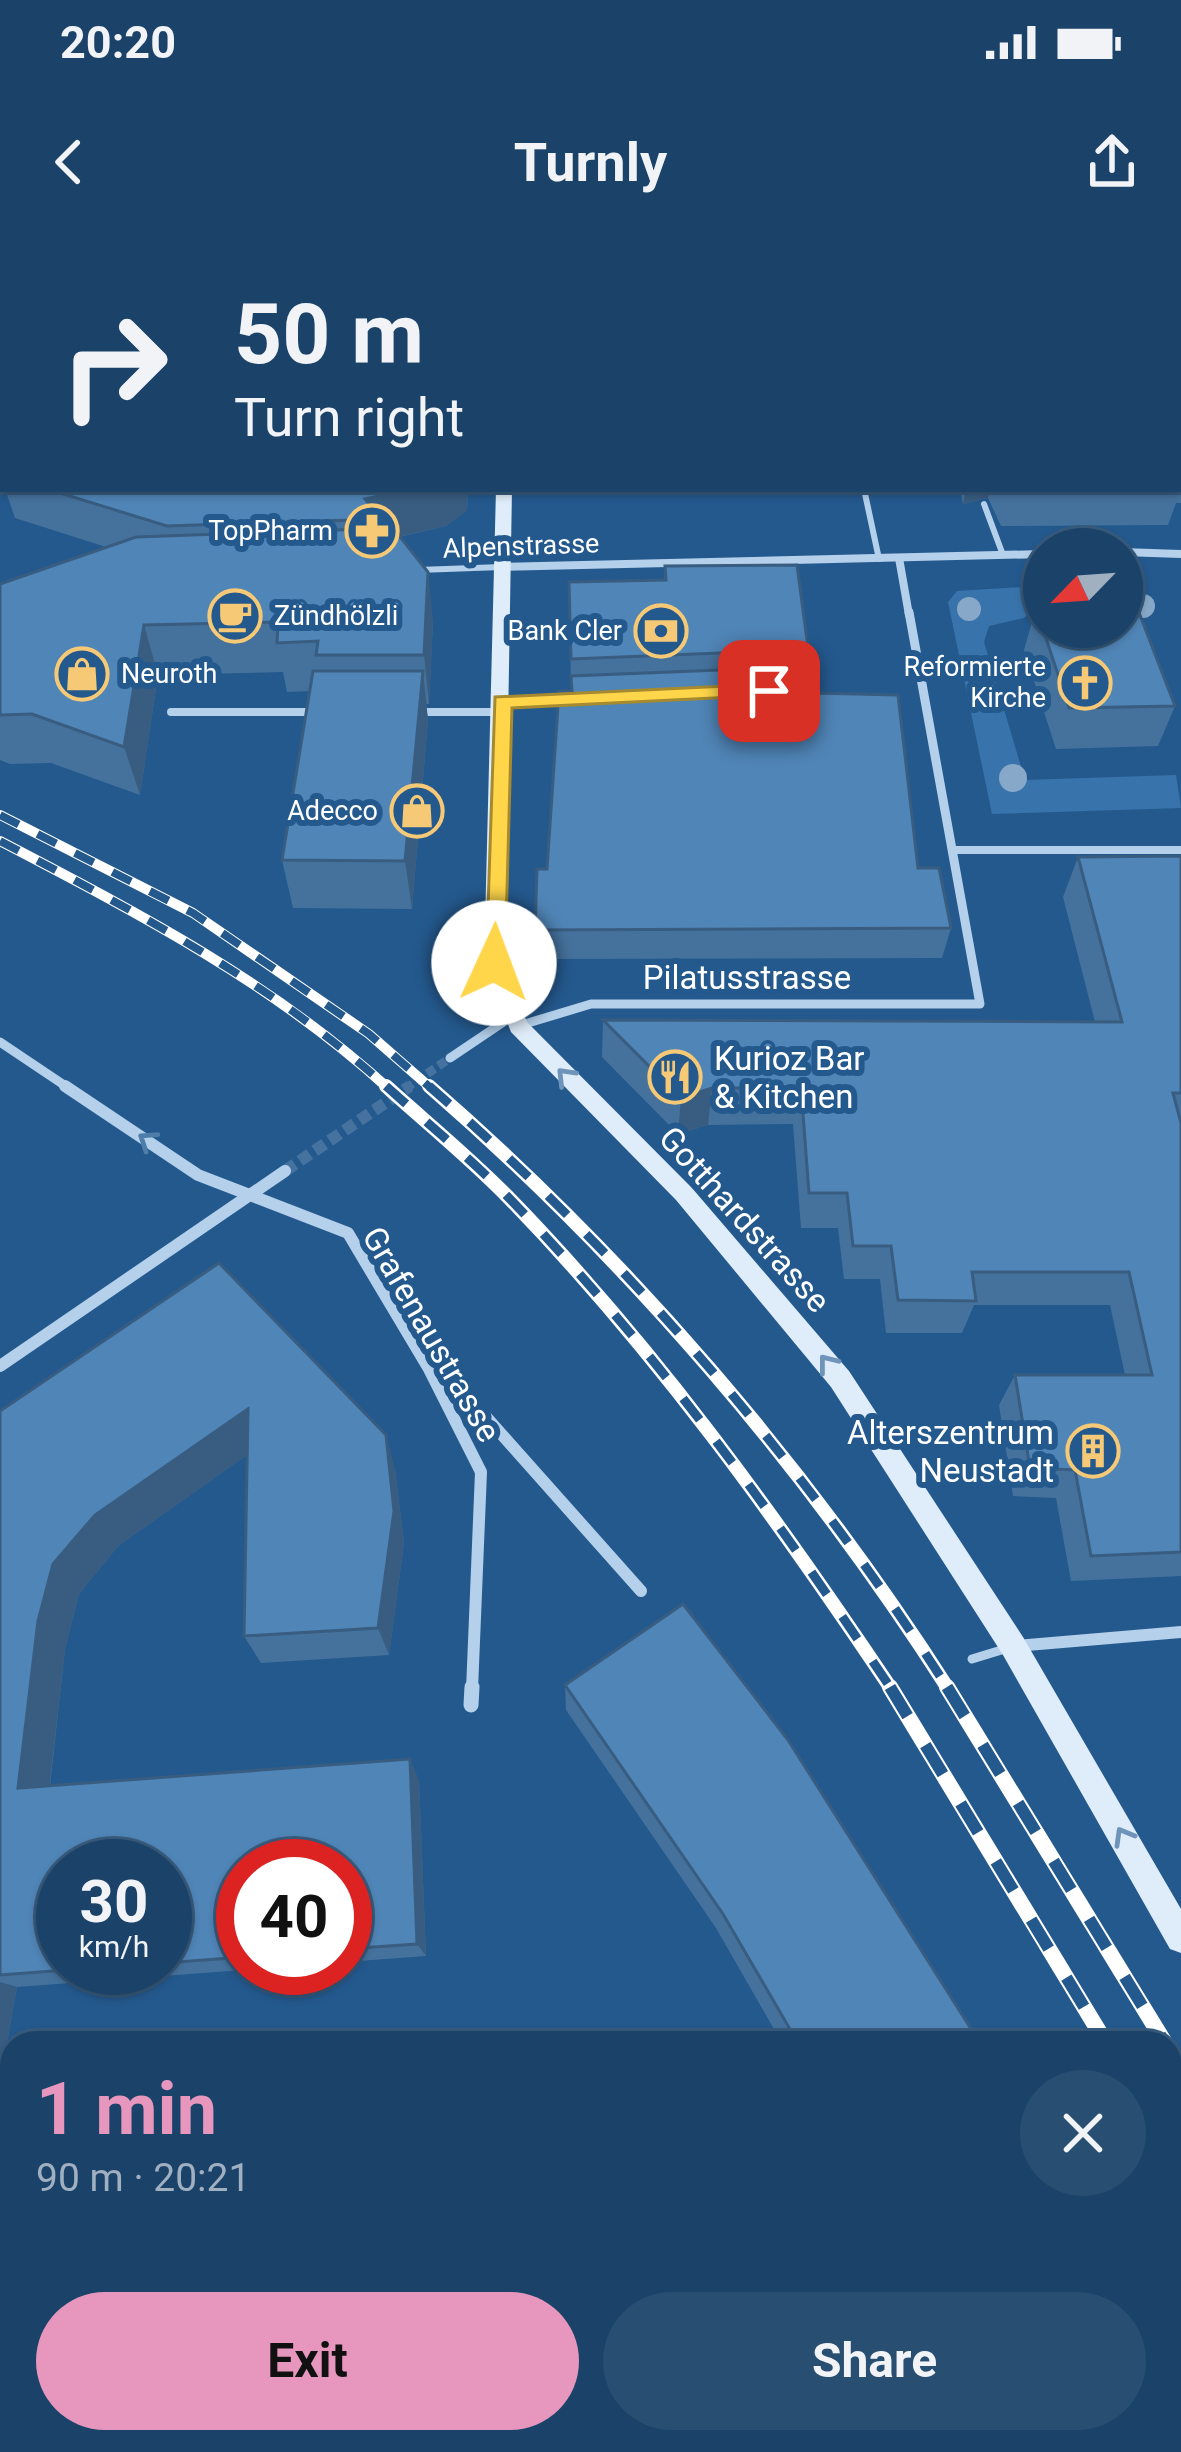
<!DOCTYPE html>
<meta charset="utf-8">
<style>
body{margin:0;font-family:Roboto,sans-serif;background:#284e72;color:#f1f3f6;height:100vh;display:flex;flex-direction:column;font-size:45px;white-space:nowrap}
*{box-sizing:border-box;margin:0}
p{font-size:39px;color:#a0b0c1}
.icon{flex:none;width:66px;height:66px;fill:none;stroke:currentColor;stroke-width:2;stroke-linecap:round;stroke-linejoin:round}
.map{position:relative;flex:1;overflow:hidden}
.sheet{position:absolute;left:0px;top:1791px;width:1182px;height:423px;display:flex;flex-direction:column;background:#1b436a;border-radius:36px 36px 0 0;box-shadow:0 3px 9px #0004,0 0 0 3px #395c7e}
.sheet>*{flex:none}
.hud{position:absolute;left:0px;top:0px;width:1182px;height:252px;box-shadow:0 3px 9px #0004,0 0 0 3px #395c7e;background:#1b436a;color:#f1f3f6;overflow:hidden}
.needle{width:78px;rotate:245deg}
.tools{position:absolute;left:1023px;top:288px;display:grid;gap:24px}
.tools a{display:grid;place-items:center;width:120px;height:120px;border-radius:50%;background:#1b436a;box-shadow:0 3px 9px #0004,0 0 0 3px #395c7e;font-size:60px}
.speed{position:absolute;left:36px;top:1599px;display:flex;gap:24px;font-size:60px;font-weight:700;text-align:center}
.speed>*{display:grid;place-content:center;width:156px;height:156px;border-radius:50%;background:#1b436a;box-shadow:0 3px 9px #0004,0 0 0 3px #395c7e;line-height:1}
.speed small{font-size:30px;font-weight:400}
.speed .limit{border:18px solid #d22;background:#fff;color:#111}
.pin{position:absolute;display:grid;place-items:center;width:102px;height:102px;color:#fff;margin:-51px;border-radius:24px;box-shadow:0 6px 18px #0006}
.me{position:absolute;width:132px;margin:-66px;rotate:2deg;stroke-linejoin:round;filter:drop-shadow(0 0 9px #0008)}
.turn{display:flex;align-items:center;gap:42px;height:252px;padding:0 36px;font-size:54px}
.turn .icon{width:156px;height:156px;stroke-width:2.5}
.turn b{display:block;font-size:84px;line-height:102px}
.round{display:grid;place-items:center;flex:none;width:126px;height:126px;border-radius:63px;background:#284e72}
.overview{display:flex;align-items:center;justify-content:space-between;height:204px;padding:0 36px}
h1{font-size:72px;font-weight:700;line-height:90px;color:#e797bd}
.button{display:flex;gap:24px;margin-top:auto;padding:24px 36px}
.button a{flex:1;height:138px;border-radius:72px;background:#e797bd;color:#111;font-size:48px;font-weight:700;line-height:138px;text-align:center}
.button a+a{background:#284e72;color:#f1f3f6}
.status{display:flex;justify-content:space-between;align-items:center;height:84px;padding:0 60px;background:#1b436a;direction:ltr}
.status svg{height:33px;fill:currentColor}
header{display:flex;justify-content:space-between;align-items:center;height:156px;padding:0 36px;background:#1b436a;font-size:54px;font-weight:700}
.map>svg:first-child{display:block}
</style>
<div class="status"><b>20:20</b><svg viewBox="0 0 49 12"><path d="M0 12V9h3v3zM5 12V6h3v6zM10 12V3h3v9zM15 12V0h3v12zM26 1h20v11H26zM47 4h2v5h-2z"/></svg></div>
<header><svg class="icon" aria-label="back" viewBox="0 0 24 24"><path d="M15 5l-7 7 7 7"/></svg>Turnly<svg class="icon" aria-label="share" viewBox="0 0 24 24"><path d="M12 15V3M7 8l5-5 5 5M5 13v7h14v-7"/></svg></header>
<div class="map">
<svg width="1181" height="2212" viewBox="0 0 1181 2212">
<rect width="100%" height="100%" fill="#24598e"/>
<path fill="#3874ab" d="M1023,347L1030,372L1024,378L989,386L984,402L1025,540L1176,535L1181,568L992,574L948,362L957,351Z"/>
<g fill="none" stroke-linecap="round" stroke-linejoin="round">
<path stroke="#45729f" stroke-width="9" stroke-dasharray="9 4.5" stroke-linecap="butt" d="M405,849L450,818"/>
<path stroke="#45729f" stroke-width="12" stroke-dasharray="12 6" stroke-linecap="butt" d="M285,931L410,846"/>
<g stroke="#b4d0eb" stroke-width="6">
<path d="M724,249L865,250"/>
<path d="M864,249L879,319"/>
<path d="M984,264L1003,315"/>
<path d="M418,330L502,327"/>
</g>
<g stroke="#b4d0eb" stroke-width="8">
<path d="M502,462L569,459"/>
<path d="M171,472H316"/>
<path d="M417,472H502"/>
<path d="M952,610H1181"/>
</g>
<path stroke="#b4d0eb" stroke-width="9" d="M972,1419L1008,1408"/>
<g stroke="#b4d0eb" stroke-width="8">
<path d="M1122,312L1181,314"/>
<path d="M899,318L909,375"/>
<path d="M502,327L1044,314"/>
</g>
<g stroke="#b4d0eb" stroke-width="9">
<path d="M518,786L591,764H980L909,372"/>
<path d="M0,802L70,849"/>
<path d="M450,818L511,777"/>
</g>
<g stroke="#b4d0eb" stroke-width="12">
<path d="M65,846L198,935L348,993L429,1129L481,1232L472,1450"/>
<path d="M0,1126L285,931"/>
<path d="M435,1134L480,1170L641,1351"/>
<path d="M1015,1406L1181,1392"/>
</g>
<path stroke="#b4d0eb" stroke-width="15" d="M471,1465L472,1447"/>
<g fill="#dfecf9" fill-rule="evenodd">
<rect x="507" y="0" width="14" height="3"/>
<path d="M496,249H512L504,723L527,782L692,948L849,1131L1023,1397L1181,1669V1713L1170,1709L1003,1415L831,1147L676,960L511,792L484,723Z"/>
</g>
<g fill="#f8fbff" fill-rule="evenodd">
<path d="M1150,0H1166L1168,3H1152Z"/>
<rect x="1179" y="38" width="2" height="14"/>
</g>
<g stroke="#fff" stroke-width="10">
<g id="rail-far2">
<path d="M0,575L193,673L369,794L432,849"/>
<path d="M0,601C138,673 273,743 389,849"/>
</g>
</g>
<g stroke="#fff" stroke-width="14">
<g id="rail-far1">
<path d="M386,846C427,883 470,918 508,957C654,1107 776,1277 892,1450"/>
<path d="M429,846C629,1020 806,1226 949,1450"/>
</g>
</g>
<g stroke="#fff" stroke-width="16">
<g id="rail">
<path d="M890,1447L1106,1803"/>
<path d="M947,1447L1165,1803"/>
<path d="M1170,1812L1181,1831"/>
<path d="M1170,1916L1181,1936"/>
</g>
</g>
<use href="#rail-far2" stroke="#24598e" stroke-width="8" stroke-dasharray="21" stroke-linecap="butt"/>
<use href="#rail-far1" stroke="#24598e" stroke-width="9" stroke-dasharray="27" stroke-linecap="butt"/>
<use href="#rail" stroke="#24598e" stroke-width="12" stroke-dasharray="34" stroke-linecap="butt"/>
</g>
<g fill="#87a8c8">
<circle cx="1143" cy="366" r="12"/>
<circle cx="969" cy="369" r="12"/>
<circle cx="1013" cy="538" r="14"/>
</g>
<g fill="#45729d" fill-rule="evenodd">
<path d="M587,0H917L916,3H588Z"/>
<path d="M1179,108L1181,113V263H1176L1168,285L1001,286L988,258L963,264L960,249H1179Z"/>
<path d="M5,249H468L467,270L446,286L399,297L433,381L429,464H426L428,480L412,669L293,668L282,620L310,451L287,452L283,432L158,435L140,555L51,523L10,524L0,520V344L106,307L15,278Z"/>
<path d="M797,325L814,453L918,628L951,688L942,718L536,719L535,690L547,629L571,451L569,342L664,340L665,326Z"/>
<path d="M1036,368L1175,466L1158,506L1056,509L1024,410Z"/>
<path d="M1181,616V1336L1071,1341L1056,1258L1013,1256L999,1165L1015,1135H1125L1110,1065H974L962,1093H886L880,1039H844L838,988H801L793,884L708,885L678,894L602,817L603,780L1095,782L1063,657L1078,617Z"/>
<path d="M0,1171L395,1229L404,1303L389,1415L261,1423L244,1396L247,1215L118,1306L79,1354L65,1409L50,1546L419,1540L426,1716L345,1722V1626H243V1728H271L17,1747L0,1842ZM165,1626V1728H63Z"/>
<path d="M565,1445L980,1803H782L716,1688L566,1470Z"/>
<path d="M972,2202H1170L1181,2212H977Z"/>
</g>
<g fill="#385d80">
<rect x="602" y="0" width="33" height="3"/>
<path d="M877,0H917L916,3H871Z"/>
<rect x="0" y="101" width="3" height="37"/>
<path d="M411,249H468L467,270L446,286L384,300L382,279L365,259Z"/>
<path d="M966,249H990L988,258L963,264Z"/>
<path d="M428,332L433,381L429,464L424,415Z"/>
<path d="M144,385L158,435L140,555L124,507Z"/>
<path d="M423,431L428,480L412,669L405,621Z"/>
<path d="M712,848L708,885L678,894L681,858Z"/>
<path d="M248,1169L264,1203L118,1306L79,1354L65,1409L47,1568L18,1548L38,1381L53,1324L95,1275Z"/>
<path d="M386,1195L395,1229L404,1303L389,1415L378,1388Z"/>
<path d="M410,1519L419,1540L426,1716L417,1704Z"/>
<path d="M0,1742L17,1747L0,1842Z"/>
<path d="M405,2202H417V2207L414,2212H405Z"/>
</g>
<g fill="#5085b7" stroke="#385d80" stroke-width="3">
<path d="M0,0H68L69,3H3V101H0Z"/>
<path d="M240,0H446L447,3H241Z"/>
<path d="M712,0H877L871,3H720Z"/>
<path d="M1179,108L1181,113V222H1179Z"/>
<path d="M47,249H411L365,259L382,279L167,286Z"/>
<path d="M393,288L428,332L424,415H316L318,401L277,403L278,382L144,385L124,507L32,474L0,475V344L136,297Z"/>
<path d="M797,325L814,453L898,455L918,628H939L951,688L535,690L537,629H547L559,451H572L571,436L773,428L781,420L772,411L571,419L569,342L666,340L665,326Z"/>
<path d="M1036,368L1044,369V387H1122V370H1138L1175,466L1069,468Z"/>
<path d="M313,431H423L405,621L282,620Z"/>
<path d="M1181,616V853H1173L1181,883V1312L1091,1316L1075,1230L1030,1228L1015,1135H1152L1129,1032H972L976,1061L898,1060L891,1006H853L847,953H809L801,848H712L681,858L603,780L1122,782L1078,617Z"/>
<path d="M219,1023L386,1195L394,1271L378,1388L244,1396L248,1169L95,1275L53,1324L38,1381L18,1548L410,1519L417,1704L345,1709V1626H243V1717L165,1723V1626H63V1728H92L0,1735V1171Z"/>
<path d="M683,1364L788,1500L980,1803H798L723,1674L565,1445Z"/>
<path d="M12,1873V2202H405V2212H0V1874Z"/>
<path d="M1170,2163L1181,2185V2212H994L989,2202H1170Z"/>
</g>
<defs><path id="oneway-chevron" d="M-2-3.5L2.5 0L-2 3.5" fill="none" stroke-width="1.6" stroke-linecap="round" stroke-linejoin="round" transform="scale(3)"/></defs>
<g stroke="#6f94b9">
<use href="#oneway-chevron" transform="translate(565 836) rotate(-134)"/>
<use href="#oneway-chevron" transform="translate(827 1123) rotate(-128)"/>
<use href="#oneway-chevron" transform="translate(1123 1596) rotate(-120)"/>
</g>
<use stroke="#4f7daa" href="#oneway-chevron" transform="translate(147 900) rotate(-146)"/>
<path fill="#ffd54a" stroke="#a68a30" stroke-width="3" d="M769,444L779,451L776,455L512,468L505,723L494,731L486,729L495,457Z"/>
<defs>
<g id="pharmacy-ring" transform="scale(2.7)"><circle r="9.5" fill="#24598e" stroke="#f6c977" stroke-width="1.5"/><path d="M-2-6h4v4h4v4h-4v4h-4v-4h-4v-4h4Z" fill="#f6c977"/></g>
<g id="cafe-ring" transform="scale(2.7)"><circle r="9.5" fill="#24598e" stroke="#f6c977" stroke-width="1.5"/><path d="M-5.5-4.5H6V0H3Q3 3.5 0 3.5H-2.5Q-5.5 3.5-5.5 0ZM3-3.2v2h1.7v-2ZM-6 4.5H4V6H-6Z" fill="#f6c977"/></g>
<g id="bank-ring" transform="scale(2.7)"><circle r="9.5" fill="#24598e" stroke="#f6c977" stroke-width="1.5"/><path d="M-6-4H6V4H-6ZM0-2.3a2.3 2.3 0 1 0 0 4.6a2.3 2.3 0 1 0 0-4.6Z" fill="#f6c977"/></g>
<g id="shop-ring" transform="scale(2.7)"><circle r="9.5" fill="#24598e" stroke="#f6c977" stroke-width="1.5"/><path d="M-5-2.5h2.3a2.7 3.5 0 0 1 5.4 0H5L5.5 6h-11ZM-1.5-2.5h3a1.5 2.3 0 0 0-3 0Z" fill="#f6c977"/></g>
<g id="church-ring" transform="scale(2.7)"><circle r="9.5" fill="#24598e" stroke="#f6c977" stroke-width="1.5"/><path d="M-1.2-6h2.4v3.5h3.3v2.4h-3.3V6h-2.4V-.1h-3.3v-2.4h3.3Z" fill="#f6c977"/></g>
<g id="restaurant-ring" transform="scale(2.7)"><circle r="9.5" fill="#24598e" stroke="#f6c977" stroke-width="1.5"/><path d="M-5-6h1v4h1v-4h1v4h1v-4h1v5L-1.5 .5V6h-2V.5L-5-1ZM5-6V6H3V1.5H1.5Q1.5-4 5-6Z" fill="#f6c977"/></g>
<g id="building-ring" transform="scale(2.7)"><circle r="9.5" fill="#24598e" stroke="#f6c977" stroke-width="1.5"/><path d="M-4-6H4V6H1V3H-1V6H-4ZM-2.5-4.3h1.7v1.8h-1.7ZM.8-4.3h1.7v1.8H.8ZM-2.5-1h1.7V.8h-1.7ZM.8-1h1.7V.8H.8Z" fill="#f6c977"/></g>
</defs>
<g fill-rule="evenodd">
<use href="#pharmacy-ring" x="372" y="291"/>
<use href="#cafe-ring" x="235" y="376"/>
<use href="#bank-ring" x="661" y="391"/>
<use href="#shop-ring" x="82" y="434"/>
<use href="#church-ring" x="1085" y="443"/>
<use href="#shop-ring" x="417" y="571"/>
<use href="#restaurant-ring" x="675" y="837"/>
<use href="#building-ring" x="1093" y="1211"/>
</g>
<g text-anchor="middle" stroke-width="12" stroke-linejoin="round" paint-order="stroke">
<g font-size="27" fill="#fff" stroke="#24598e" text-anchor="end">
<text x="333" y="300">TopPharm</text>
<text x="274" y="385" text-anchor="start">Zündhölzli</text>
<text x="622" y="400">Bank Cler</text>
<text x="1046" y="436">Reformierte<tspan x="1046" dy="31">Kirche</tspan></text>
<text x="121" y="443" text-anchor="start">Neuroth</text>
<text x="378" y="580">Adecco</text>
</g>
<g font-size="27" fill="#fff" stroke="#24598e">
<text transform="translate(521 306) rotate(-2)" y="9">Alpenstrasse</text>
</g>
<g font-size="33" fill="#fff" stroke="#24598e">
<text x="747" y="749">Pilatusstrasse</text>
<text transform="translate(745 979) rotate(48)" y="12">Gotthardstrasse</text>
<text transform="translate(432 1094) rotate(60)" y="12">Grafenaustrasse</text>
</g>
<g font-size="33" fill="#fff" stroke="#24598e" text-anchor="start">
<text x="714" y="830">Kurioz Bar<tspan x="714" dy="38">&amp; Kitchen</tspan></text>
<text x="1054" y="1204" text-anchor="end">Alterszentrum<tspan x="1054" dy="38">Neustadt</tspan></text>
</g>
</g>
</svg>
<div class="tools">
<a><svg class="needle" viewBox="-14 -14 28 28"><path d="M0-13l5 13h-10z" fill="#e53935"/><path d="M0 13l5-13h-10z" fill="#a0b0c1"/></svg></a>
</div>
<div class="speed"><div>30<small>km/h</small></div><div class="limit">40</div></div>
<div class="pin" style="left:769px;top:451px;background:#d93025"><svg class="icon" aria-label="arrive" viewBox="0 0 24 24"><path d="M6 21V4h12l-3 4 3 4H6"/></svg></div>
<svg class="me" style="left:494px;top:723px" viewBox="-20 -20 40 40"><circle r="19" fill="#fff"/><path d="M0-13L10 11 0 6-10 11z" fill="#ffd54a"/></svg>
<div class="hud">
<div class="turn"><svg class="icon" aria-label="right" viewBox="0 0 24 24"><path d="M7 20v-9h11M14 6l5 5-5 5"/></svg><div><b>50 m</b>Turn right</div></div>
</div>
<section class="sheet">
<div class="overview"><div><h1>1 min</h1><p>90 m · 20:21</p></div><a class="round"><svg class="icon" aria-label="close" viewBox="0 0 24 24"><path d="M6 6l12 12M18 6L6 18"/></svg></a></div>
<div class="button"><a>Exit</a><a>Share</a></div>
</section>
</div>
